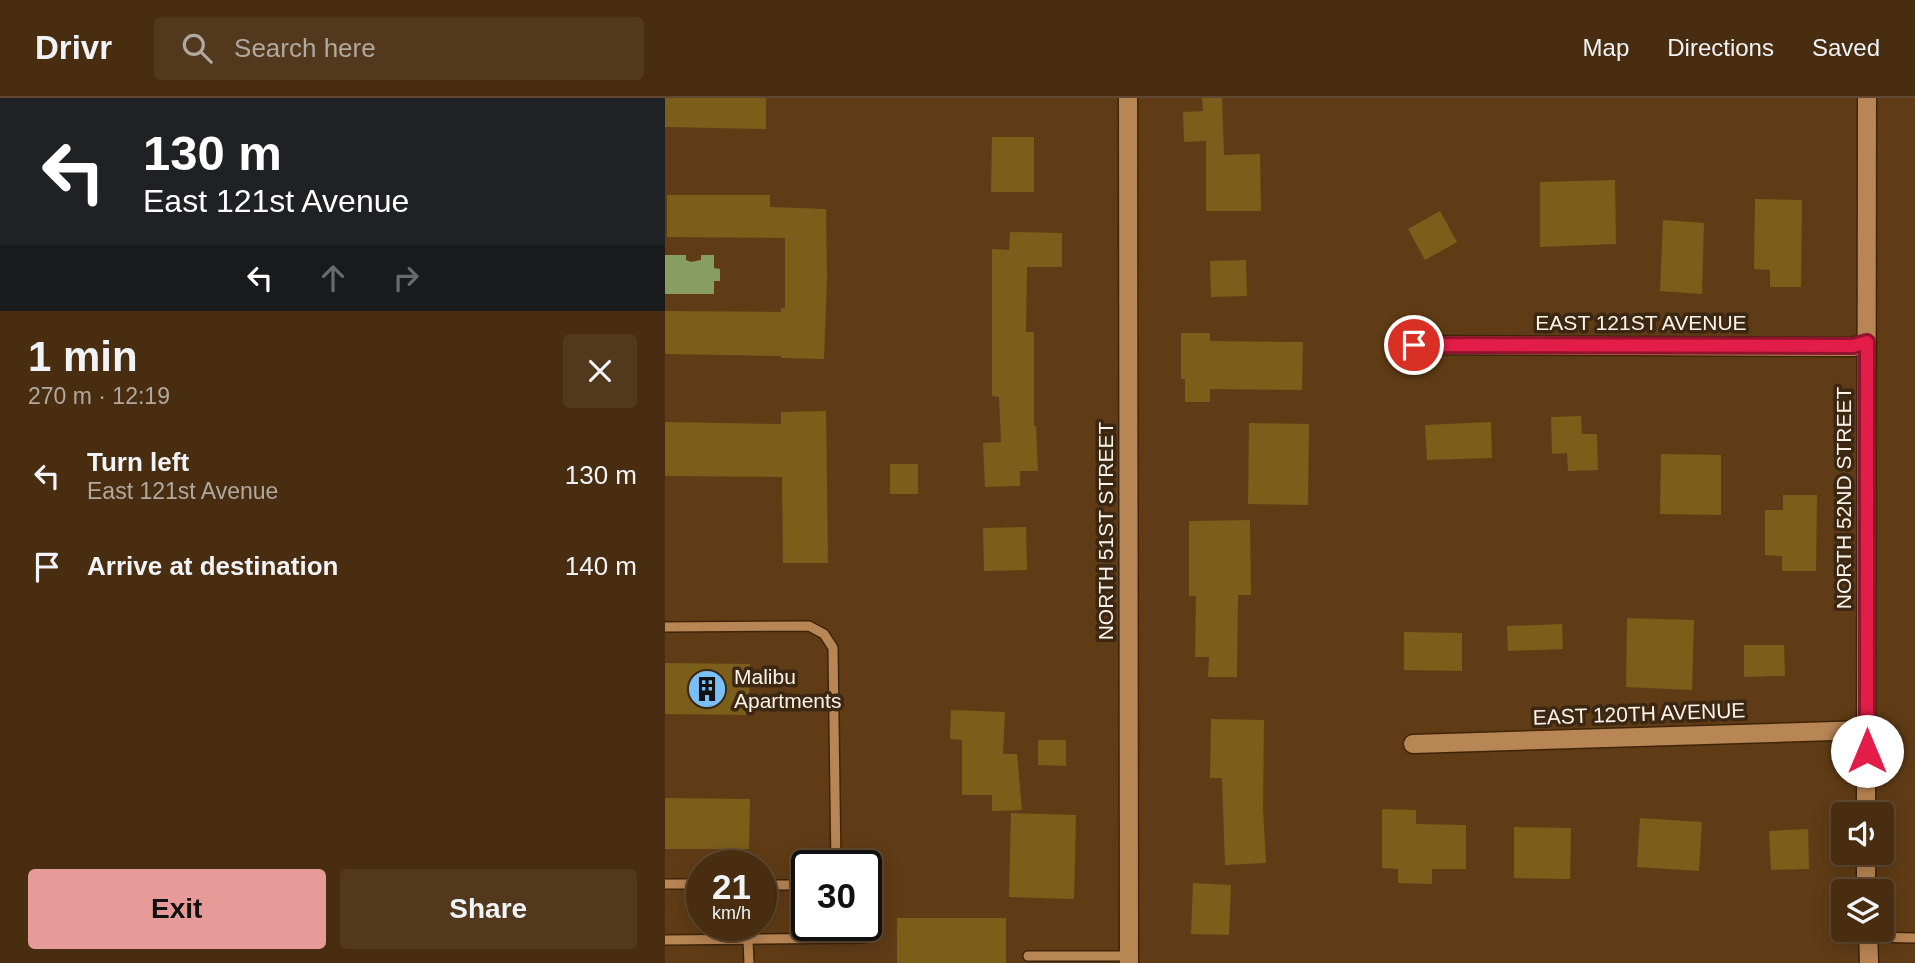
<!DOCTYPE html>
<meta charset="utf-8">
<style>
body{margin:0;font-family:Helvetica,sans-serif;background:#52391e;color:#f1f3f6;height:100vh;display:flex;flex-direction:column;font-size:26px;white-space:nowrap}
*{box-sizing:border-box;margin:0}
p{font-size:23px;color:#b1a89f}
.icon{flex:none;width:38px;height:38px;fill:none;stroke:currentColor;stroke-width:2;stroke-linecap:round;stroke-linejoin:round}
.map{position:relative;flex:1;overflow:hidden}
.drawer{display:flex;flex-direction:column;background:#482d10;width:665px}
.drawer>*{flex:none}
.banner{background:#202124;color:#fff;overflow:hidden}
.fabs{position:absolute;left:1166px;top:704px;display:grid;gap:14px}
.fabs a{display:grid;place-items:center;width:63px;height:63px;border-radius:7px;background:#482d10;box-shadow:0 4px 18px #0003,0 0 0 2px #604930;font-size:35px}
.speed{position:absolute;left:21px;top:752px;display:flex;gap:14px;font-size:35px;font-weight:700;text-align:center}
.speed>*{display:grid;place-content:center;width:91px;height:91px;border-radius:50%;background:#482d10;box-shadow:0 4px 18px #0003,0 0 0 2px #604930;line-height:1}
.speed small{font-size:18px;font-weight:400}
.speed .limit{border:4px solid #111;border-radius:10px;background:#fff;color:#111}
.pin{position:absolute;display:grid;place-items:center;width:60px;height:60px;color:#fff;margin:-30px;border:4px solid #fff;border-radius:50%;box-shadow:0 2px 7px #0007}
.me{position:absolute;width:77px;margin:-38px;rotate:0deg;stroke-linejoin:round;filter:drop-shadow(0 0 5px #0008)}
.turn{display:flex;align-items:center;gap:24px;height:147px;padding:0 28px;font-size:32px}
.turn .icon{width:91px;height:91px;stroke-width:2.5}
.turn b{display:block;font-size:49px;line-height:60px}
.lanes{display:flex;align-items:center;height:66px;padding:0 28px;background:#0003;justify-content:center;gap:35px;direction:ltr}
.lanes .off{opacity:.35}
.round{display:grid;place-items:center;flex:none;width:74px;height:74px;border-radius:7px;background:#52391e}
.headline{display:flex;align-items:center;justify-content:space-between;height:119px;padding:0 28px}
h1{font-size:42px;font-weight:800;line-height:52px}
.action{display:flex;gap:14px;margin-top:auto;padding:14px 28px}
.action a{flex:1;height:80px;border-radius:7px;background:#e69b98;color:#111;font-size:28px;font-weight:800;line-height:80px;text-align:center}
.action a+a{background:#52391e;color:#f1f3f6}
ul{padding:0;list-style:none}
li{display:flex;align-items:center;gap:21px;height:91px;padding:0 28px}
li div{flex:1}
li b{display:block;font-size:26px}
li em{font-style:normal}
header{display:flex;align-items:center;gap:42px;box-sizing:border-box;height:98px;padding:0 35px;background:#482d10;border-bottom:2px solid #604930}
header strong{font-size:33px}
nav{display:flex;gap:38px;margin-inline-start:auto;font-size:24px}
.search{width:490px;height:63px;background:#52391e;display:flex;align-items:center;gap:18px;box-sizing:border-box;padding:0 24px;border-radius:7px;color:#b1a89f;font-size:26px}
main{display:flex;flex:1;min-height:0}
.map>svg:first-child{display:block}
</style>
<header>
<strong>Drivr</strong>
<div class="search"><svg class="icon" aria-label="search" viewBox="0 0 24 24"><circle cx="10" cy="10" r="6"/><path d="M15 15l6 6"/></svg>Search here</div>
<nav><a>Map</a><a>Directions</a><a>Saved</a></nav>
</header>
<main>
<section class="drawer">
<div class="banner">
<div class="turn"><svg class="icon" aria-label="left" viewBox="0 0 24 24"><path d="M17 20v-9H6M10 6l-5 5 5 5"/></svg><div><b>130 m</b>East 121st Avenue</div></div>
<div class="lanes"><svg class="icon" aria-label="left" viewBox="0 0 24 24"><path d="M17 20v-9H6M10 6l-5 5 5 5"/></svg><svg class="icon off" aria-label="ahead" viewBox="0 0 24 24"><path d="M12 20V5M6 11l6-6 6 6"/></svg><svg class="icon off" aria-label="right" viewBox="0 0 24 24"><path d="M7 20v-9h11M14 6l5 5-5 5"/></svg></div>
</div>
<div class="headline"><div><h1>1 min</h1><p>270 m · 12:19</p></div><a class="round"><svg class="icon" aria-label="close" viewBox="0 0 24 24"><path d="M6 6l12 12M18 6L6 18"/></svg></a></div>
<ul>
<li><svg class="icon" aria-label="left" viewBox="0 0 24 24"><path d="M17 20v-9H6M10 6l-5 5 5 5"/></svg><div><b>Turn left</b><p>East 121st Avenue</p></div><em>130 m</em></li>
<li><svg class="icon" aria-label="arrive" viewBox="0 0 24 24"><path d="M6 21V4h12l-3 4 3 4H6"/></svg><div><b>Arrive at destination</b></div><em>140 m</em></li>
</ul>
<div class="action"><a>Exit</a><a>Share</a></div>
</section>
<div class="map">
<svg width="1250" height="865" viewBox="0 0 1250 865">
<rect width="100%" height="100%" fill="#603c16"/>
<path fill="#889e60" d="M0,157H21V162L26,164L36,162V157H49V170L55,171V183H49V196H0Z"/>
<g fill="#7b5e1a">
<path d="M0,0H101V31L0,29Z"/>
<path d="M537,0H557L559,57L595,56L596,113H541V43L519,44L518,14L538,13Z"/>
<path d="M327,39H369V94H326Z"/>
<path d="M950,82L951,146L875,149V84Z"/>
<path d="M2,97H105V109L161,111L162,180L159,261L116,260V258L0,256V213L116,214V210H120V140L2,139Z"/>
<path d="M1090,101L1137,102L1136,189H1105V172L1089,171Z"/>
<path d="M775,113L792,144L760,162L743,131Z"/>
<path d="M998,122L1039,125L1037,196L995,193Z"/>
<path d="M345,134L397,135V169H362L361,234H369V328H371L373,373H355V388L320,389L318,345L336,344L334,299L327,298V151L344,152Z"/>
<path d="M581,162L582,198L546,199L545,163Z"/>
<path d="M516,235H545V243L638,244L637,292L545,291V304H520V281H516Z"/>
<path d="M161,313L163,465H118L117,379L0,378V324L116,326V314Z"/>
<path d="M916,318L917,336H932L933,372L903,373L902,355L887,356L886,319Z"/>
<path d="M826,324L827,360L762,362L760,327Z"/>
<path d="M584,325L644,326L643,407L583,406Z"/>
<path d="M996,356L1056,357V417L995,416Z"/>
<rect x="225" y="366" width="28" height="30"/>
<path d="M1118,397H1152L1151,473H1117V458L1100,457V412H1118Z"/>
<path d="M585,422L586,497H573L572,579H543L544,559H530L531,498H524V423Z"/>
<path d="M361,429L362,472L319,473L318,430Z"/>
<path d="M962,520L1029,522L1027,592L961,589Z"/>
<path d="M897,526L898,551L843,553L842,528Z"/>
<path d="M739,534L797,535V573L739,572Z"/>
<path d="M1079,547H1119L1120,578L1079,579Z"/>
<path d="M0,565L85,566L84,617L0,616Z"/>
<path d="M286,612L340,614L338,656H352L357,712L327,713V697H297V642L285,641Z"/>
<path d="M546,621L599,622L598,710L601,765L560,767L557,680H545Z"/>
<path d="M373,642H401V668L373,667Z"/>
<path d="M0,700L85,701L84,751H0Z"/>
<path d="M717,711L751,712V726L801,727V771H767V786L733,785V771L717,770Z"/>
<path d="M346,715L411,717L409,801L344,799Z"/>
<path d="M975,720L1037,724L1034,773L972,769Z"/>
<path d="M849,729L906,730L905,781L849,780Z"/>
<path d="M1143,731L1144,771L1106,772L1104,733Z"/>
<path d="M528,785L566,787L564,837L526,836Z"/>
<rect x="232" y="820" width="109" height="45"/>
</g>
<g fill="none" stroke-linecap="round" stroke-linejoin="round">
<g stroke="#3e250a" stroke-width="12">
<g id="lane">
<path d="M0,529L144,528L159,536L168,550L171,768"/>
<path d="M0,786H37"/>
<path d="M96,787H142"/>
<path d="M1205,839L1250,840"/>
<path d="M0,842L199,840"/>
<path d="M83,842L84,865"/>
<path d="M363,858H464"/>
</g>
</g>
<g stroke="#3e250a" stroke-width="21">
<g id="street">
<path d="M463,0L464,865"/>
<path d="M749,247L1188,249L1202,244"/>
<path d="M748,646L1202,632"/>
<path d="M1201,716L1202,0"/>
<path d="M1201,793V754"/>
<path d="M1203,831L1204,865"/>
</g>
</g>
<use href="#lane" stroke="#b88554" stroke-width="9"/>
<use href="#street" stroke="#b88554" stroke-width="18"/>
</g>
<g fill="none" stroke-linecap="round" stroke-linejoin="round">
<g stroke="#92132f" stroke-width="18">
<path id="route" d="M749,247L1188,248L1202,244V653"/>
</g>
<use href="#route" stroke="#e11d48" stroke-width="12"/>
</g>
<defs>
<g id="building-disc" transform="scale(2.0125)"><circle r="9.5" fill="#79bff8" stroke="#3b2712"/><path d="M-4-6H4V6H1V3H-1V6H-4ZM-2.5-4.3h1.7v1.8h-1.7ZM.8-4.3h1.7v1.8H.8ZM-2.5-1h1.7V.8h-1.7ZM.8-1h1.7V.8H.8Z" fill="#111"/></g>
</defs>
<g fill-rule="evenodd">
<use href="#building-disc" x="42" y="591"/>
</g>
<g text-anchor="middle" stroke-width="7" stroke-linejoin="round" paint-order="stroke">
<g font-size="21" fill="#fdf2e8" stroke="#3b2712">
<text x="976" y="232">EAST 121ST AVENUE</text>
<text transform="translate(1179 400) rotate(-90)" y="7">NORTH 52ND STREET</text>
<text transform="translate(441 433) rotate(-90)" y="7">NORTH 51ST STREET</text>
<text transform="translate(974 616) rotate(-2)" y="7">EAST 120TH AVENUE</text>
</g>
<g font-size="21" fill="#fdf2e8" stroke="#3b2712" text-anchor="start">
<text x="69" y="586">Malibu<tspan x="69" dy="24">Apartments</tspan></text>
</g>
</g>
</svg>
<div class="fabs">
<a><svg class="icon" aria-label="sound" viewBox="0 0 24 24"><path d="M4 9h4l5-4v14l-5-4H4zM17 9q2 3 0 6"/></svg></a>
<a><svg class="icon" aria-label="layers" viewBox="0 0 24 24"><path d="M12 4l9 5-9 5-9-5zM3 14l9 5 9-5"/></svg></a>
</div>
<div class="speed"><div>21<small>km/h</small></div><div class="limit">30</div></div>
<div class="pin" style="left:749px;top:247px;background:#d93025"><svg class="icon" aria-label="arrive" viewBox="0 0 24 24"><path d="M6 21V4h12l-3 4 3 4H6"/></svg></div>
<svg class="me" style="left:1202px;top:653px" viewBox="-20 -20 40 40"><circle r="19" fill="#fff"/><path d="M0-13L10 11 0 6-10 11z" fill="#e11d48"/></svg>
</div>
</main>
